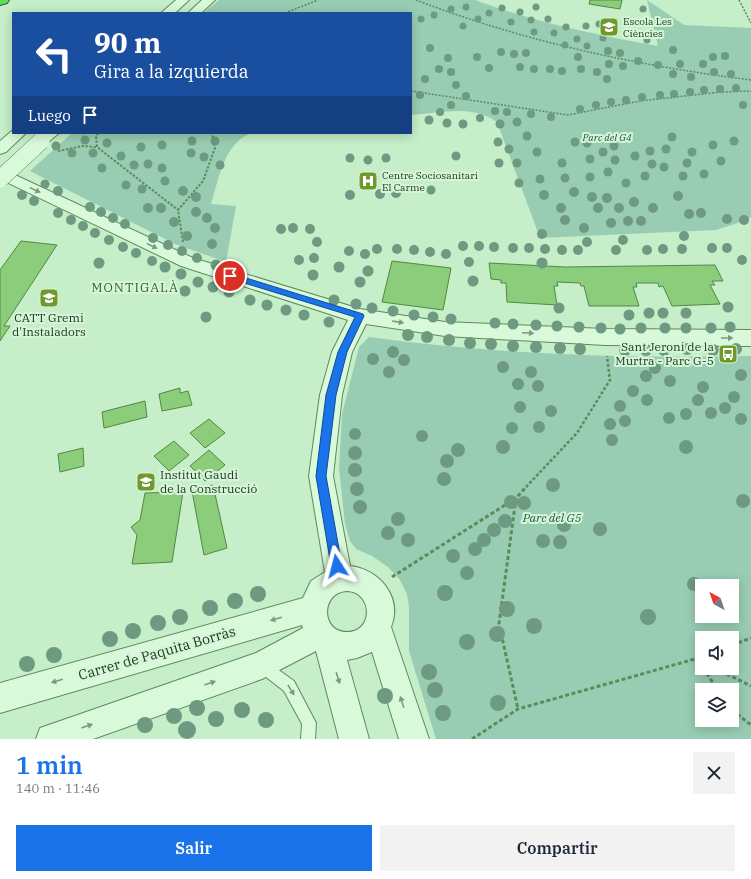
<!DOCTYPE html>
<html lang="es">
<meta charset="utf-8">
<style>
body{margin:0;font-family:"IBM Plex Serif",serif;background:#f2f2f3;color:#1f2937;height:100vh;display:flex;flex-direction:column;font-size:15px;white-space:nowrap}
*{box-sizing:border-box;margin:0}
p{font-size:13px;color:#747a83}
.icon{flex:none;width:22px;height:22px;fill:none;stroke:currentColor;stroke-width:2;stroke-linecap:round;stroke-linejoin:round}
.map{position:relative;height:739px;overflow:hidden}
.panel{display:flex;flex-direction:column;background:#fff;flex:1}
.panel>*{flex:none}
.guide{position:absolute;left:12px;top:12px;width:400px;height:122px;border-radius:0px;box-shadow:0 2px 10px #0003;background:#1a4fa0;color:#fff;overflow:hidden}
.needle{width:26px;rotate:320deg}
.controls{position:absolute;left:695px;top:579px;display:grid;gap:8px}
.controls a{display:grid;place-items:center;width:44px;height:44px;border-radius:0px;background:#fff;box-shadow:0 2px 10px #0003;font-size:20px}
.pin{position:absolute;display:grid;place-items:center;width:34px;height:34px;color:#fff;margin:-17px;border:2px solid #fff;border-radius:50%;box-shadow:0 1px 4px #0007}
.me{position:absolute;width:44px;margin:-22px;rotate:351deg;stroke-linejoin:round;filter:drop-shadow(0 0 3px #0008)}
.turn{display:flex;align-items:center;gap:14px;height:84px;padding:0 16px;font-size:18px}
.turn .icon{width:52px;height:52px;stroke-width:2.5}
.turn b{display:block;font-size:28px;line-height:34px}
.then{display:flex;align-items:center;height:38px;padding:0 16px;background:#0003;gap:8px;font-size:15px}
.round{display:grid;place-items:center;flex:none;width:42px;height:42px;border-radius:0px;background:#f2f2f3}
.summary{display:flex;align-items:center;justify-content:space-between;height:68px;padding:0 16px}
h1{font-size:24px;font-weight:600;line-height:30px;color:#1a73e8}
.action{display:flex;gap:8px;margin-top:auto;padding:8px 16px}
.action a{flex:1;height:46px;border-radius:0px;background:#1a73e8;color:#fff;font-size:16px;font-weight:600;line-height:46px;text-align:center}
.action a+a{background:#f2f2f3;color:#1f2937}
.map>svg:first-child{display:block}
</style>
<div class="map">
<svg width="751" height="739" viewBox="0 0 751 739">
<rect width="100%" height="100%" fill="#c5eec9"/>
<g fill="#99cdb3" fill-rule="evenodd">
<path d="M219,0H475C534,22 596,35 658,46L647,0L684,25L751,28V217L744,221L716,230L540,238L497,122C472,104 440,113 411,115V13H203Z"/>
<path d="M72,133H252C224,142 219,179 211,204L236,206L226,262L175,244L30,171Z"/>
<path d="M369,337C496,354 624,359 751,356V739H436L409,651V607L407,594L400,580L388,567L372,556L356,549L350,541L345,524L339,469L342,414L359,347ZM702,586H732V616H702ZM702,638H732V668H702ZM702,690H732V720H702Z"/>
</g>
<g fill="#8bcd7b" stroke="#508941">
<path d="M590,0H622L620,9L589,4Z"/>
<path d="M21,241L57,245L4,326H10L0,341V270Z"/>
<path d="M392,261L451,268L443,310L382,302Z"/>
<path d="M489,263L565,267L715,265L723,281H712L715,285H710L720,304L672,306L663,286L659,287L658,283H636L637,287H633L639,306H589L584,286H581L580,283L557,282L558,286H554L557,305L507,302L506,283H501V280L491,279Z"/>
<path d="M180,388V393L188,391L192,405L162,411L159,394Z"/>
<path d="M145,401L147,417L104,428L102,412Z"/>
<path d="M209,419L225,433L205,448L190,433Z"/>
<path d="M174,441L189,455L169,471L154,456Z"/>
<path d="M83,448L84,466L60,472L58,454Z"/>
<path d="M209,450L225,465L205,481L190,466Z"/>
<path d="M213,485L227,548L204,555L192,491Z"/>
<path d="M183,492L172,562L132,564L137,535L131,527L140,520L145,493Z"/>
</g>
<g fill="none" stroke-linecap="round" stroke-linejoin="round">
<g stroke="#5f8a5b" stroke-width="2">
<path id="lane" d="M262,658L294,681L316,723L315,739H301L302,724L284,691L257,670L255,665L257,660Z"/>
</g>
<g stroke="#5f8a5b" stroke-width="2">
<g id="street">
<path d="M176,0H189L175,13H161Z"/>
<path d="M202,0H215L201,13H188Z"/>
<path d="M13,130V133H26L6,152L0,154V141Z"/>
<path d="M42,133H59L46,144H36L33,141Z"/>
<path d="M0,168L193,258L360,309L445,322L605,329L751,330V346L605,345L445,336L366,324L352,352L342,395L333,476L350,566C379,569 403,597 391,627L429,739H399L372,652L357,658L347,660L369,739H339L316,651L262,679L93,739H36L40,728L256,653L303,628L302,625L0,713V683L303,598L311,581L325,572L309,476L320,395L332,352L348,320L181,266L0,179ZM347,591C373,592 374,632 347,632C320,632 321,592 347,591Z"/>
</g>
</g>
<g stroke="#35572f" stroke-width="2">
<path id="highway" d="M0,0H9L7,3L0,5Z"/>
</g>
<g stroke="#5f8a5b" stroke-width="1.5" stroke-dasharray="2 1.5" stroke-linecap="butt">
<path d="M416,0C526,42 634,65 751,80"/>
<path d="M739,0L751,23"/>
<path d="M285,13L318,0"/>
<path d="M411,91L568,115L640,101L721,92L751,91"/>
</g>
<g stroke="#5f8a5b" stroke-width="2" stroke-dasharray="2.5 1.5" stroke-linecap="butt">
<path d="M98,133L96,136L97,147L178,210"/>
<path d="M58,151L83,146L97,147"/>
<path d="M183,242L178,210L203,181L215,148L212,133"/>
</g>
<path stroke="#5f8a5b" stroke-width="2.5" stroke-dasharray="3 2" stroke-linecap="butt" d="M526,487L577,433L610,380L607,356"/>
<g stroke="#5f8a5b" stroke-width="3" stroke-dasharray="4 2.5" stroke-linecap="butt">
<path d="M516,498L499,624L518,709"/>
<path d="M392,577L516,498L527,486"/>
<path d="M732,645L751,638"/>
<path d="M696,659L702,667"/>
<path d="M697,659L702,662"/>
<path d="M703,668L718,690"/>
<path d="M715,668L751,686"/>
<path d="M732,710L751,725"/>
<path d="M472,739L518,709L702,657"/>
</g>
<use href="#lane" fill="#d9f9db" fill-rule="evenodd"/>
<use href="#street" fill="#d9f9db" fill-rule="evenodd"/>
<use href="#highway" fill="#5edd56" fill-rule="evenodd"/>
<g stroke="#5f8a5b" stroke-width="18" stroke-linecap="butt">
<path id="street-bridge" d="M0,179L41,141"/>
</g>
<use href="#street-bridge" stroke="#d9f9db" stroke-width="17"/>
</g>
<g fill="#6d9a80">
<circle cx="466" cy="7" r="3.5"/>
<circle cx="536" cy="7" r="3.5"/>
<circle cx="502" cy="8" r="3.5"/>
<circle cx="451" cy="9" r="3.5"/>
<circle cx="643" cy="9" r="3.5"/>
<circle cx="520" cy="12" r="3.5"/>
<circle cx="489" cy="13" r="3.5"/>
<circle cx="434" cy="15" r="3.5"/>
<circle cx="421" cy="19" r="3.5"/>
<circle cx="478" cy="19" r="3.5"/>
<circle cx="548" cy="19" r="3.5"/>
<circle cx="531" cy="20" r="3.5"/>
<circle cx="511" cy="22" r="3.5"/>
<circle cx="647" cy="23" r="3.5"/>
<circle cx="599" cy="24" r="3.5"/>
<circle cx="463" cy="26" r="3.5"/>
<circle cx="586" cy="26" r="3.5"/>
<circle cx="566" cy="27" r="3.5"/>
<circle cx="534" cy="32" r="3.5"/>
<circle cx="554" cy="33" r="3.5"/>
<circle cx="634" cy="33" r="3.5"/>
<circle cx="603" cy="38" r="3.5"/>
<circle cx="577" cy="39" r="3.5"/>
<circle cx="647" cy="40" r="3.5"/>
<circle cx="565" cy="45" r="3.5"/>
<circle cx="587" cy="46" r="3.5"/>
<circle cx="430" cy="48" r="4"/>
<circle cx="673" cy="50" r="4"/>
<circle cx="608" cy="51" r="4"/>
<circle cx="501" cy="52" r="4"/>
<circle cx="526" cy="53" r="4"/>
<circle cx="620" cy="53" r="4"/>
<circle cx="514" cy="54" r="4"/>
<circle cx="725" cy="56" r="4"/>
<circle cx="477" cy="57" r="4"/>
<circle cx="578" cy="57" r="4"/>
<circle cx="713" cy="57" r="4"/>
<circle cx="448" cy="58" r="4"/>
<circle cx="638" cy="61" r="4"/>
<circle cx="609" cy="64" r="4"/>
<circle cx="680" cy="64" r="4"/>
<circle cx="703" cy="64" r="4"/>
<circle cx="658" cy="65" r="4"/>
<circle cx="623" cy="66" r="4"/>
<circle cx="520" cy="67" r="4"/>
<circle cx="489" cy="68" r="4"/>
<circle cx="439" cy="69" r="4"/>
<circle cx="534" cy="69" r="4"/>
<circle cx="550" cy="69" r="4"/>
<circle cx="581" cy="69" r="4"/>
<circle cx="562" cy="71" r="4"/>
<circle cx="451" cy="72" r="4"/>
<circle cx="597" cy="72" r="4"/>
<circle cx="714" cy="72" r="4"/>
<circle cx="673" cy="74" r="4"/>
<circle cx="731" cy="74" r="4"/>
<circle cx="691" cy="77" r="4"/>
<circle cx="425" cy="79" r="4"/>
<circle cx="607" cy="79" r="4"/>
<circle cx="456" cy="85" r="4"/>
<circle cx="736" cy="88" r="4"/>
<circle cx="720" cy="89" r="4"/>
<circle cx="704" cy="90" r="4"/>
<circle cx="690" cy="92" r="4"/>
<circle cx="674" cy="94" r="4"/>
<circle cx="420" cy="95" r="4"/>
<circle cx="660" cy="95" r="4"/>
<circle cx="466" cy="96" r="4"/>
<circle cx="642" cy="97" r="4"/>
<circle cx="626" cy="100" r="4"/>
<circle cx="611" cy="102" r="4"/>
<circle cx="451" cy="105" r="4"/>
<circle cx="596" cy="105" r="4"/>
<circle cx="743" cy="105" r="4"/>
<circle cx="580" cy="109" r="4"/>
<circle cx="495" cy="111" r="4"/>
<circle cx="440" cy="112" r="4"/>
<circle cx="507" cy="112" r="4"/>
<circle cx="531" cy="114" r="4"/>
<circle cx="551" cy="117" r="4"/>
<circle cx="480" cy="118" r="4"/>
<circle cx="429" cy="120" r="4.5"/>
<circle cx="517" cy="122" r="4.5"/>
<circle cx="447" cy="123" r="4.5"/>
<circle cx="463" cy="124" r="4.5"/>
<circle cx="500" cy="124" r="4.5"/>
<circle cx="527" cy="136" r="4.5"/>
<circle cx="672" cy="137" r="4.5"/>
<circle cx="85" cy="140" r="4.5"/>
<circle cx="192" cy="141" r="4.5"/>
<circle cx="215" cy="141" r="4.5"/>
<circle cx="734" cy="141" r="4.5"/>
<circle cx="498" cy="142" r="4.5"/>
<circle cx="575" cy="142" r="4.5"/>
<circle cx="107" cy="143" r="4.5"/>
<circle cx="587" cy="143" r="4.5"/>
<circle cx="162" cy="145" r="4.5"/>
<circle cx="713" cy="145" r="4.5"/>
<circle cx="56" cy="146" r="4.5"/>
<circle cx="614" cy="146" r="4.5"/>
<circle cx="141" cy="147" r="4.5"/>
<circle cx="509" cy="149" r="4.5"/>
<circle cx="666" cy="149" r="4.5"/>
<circle cx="650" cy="151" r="4.5"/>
<circle cx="537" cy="152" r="4.5"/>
<circle cx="603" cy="152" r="4.5"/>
<circle cx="692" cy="152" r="4.5"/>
<circle cx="72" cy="153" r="4.5"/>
<circle cx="93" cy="153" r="4.5"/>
<circle cx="191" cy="153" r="4.5"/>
<circle cx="121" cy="156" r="4.5"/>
<circle cx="456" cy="156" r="4.5"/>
<circle cx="635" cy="156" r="4.5"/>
<circle cx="204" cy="157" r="4.5"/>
<circle cx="350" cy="158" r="4.5"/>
<circle cx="386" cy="158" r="4.5"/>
<circle cx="590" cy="159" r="4.5"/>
<circle cx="368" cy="160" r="4.5"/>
<circle cx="615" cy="160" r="4.5"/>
<circle cx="721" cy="161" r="4.5"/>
<circle cx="499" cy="163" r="4.5"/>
<circle cx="517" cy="163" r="4.5"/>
<circle cx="562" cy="163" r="4.5"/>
<circle cx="687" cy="163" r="4.5"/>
<circle cx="148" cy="164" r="4.5"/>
<circle cx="652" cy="164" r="4.5"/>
<circle cx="134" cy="165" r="4.5"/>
<circle cx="220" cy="165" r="4.5"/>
<circle cx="664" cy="167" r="4.5"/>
<circle cx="102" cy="168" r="4.5"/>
<circle cx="162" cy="168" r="4.5"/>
<circle cx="608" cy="172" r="4.5"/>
<circle cx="704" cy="174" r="4.5"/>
<circle cx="645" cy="176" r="4.5"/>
<circle cx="683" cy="176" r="4.5"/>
<circle cx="590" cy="177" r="4.5"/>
<circle cx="565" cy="178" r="4.5"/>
<circle cx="540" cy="179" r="4.5"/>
<circle cx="165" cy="181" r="4.5"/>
<circle cx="519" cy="183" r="4.5"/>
<circle cx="626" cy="183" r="4.5"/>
<circle cx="45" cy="184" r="4.5"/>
<circle cx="126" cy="185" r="4.5"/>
<circle cx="142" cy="189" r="4.5"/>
<circle cx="431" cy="190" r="4.5"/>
<circle cx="58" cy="191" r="5"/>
<circle cx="183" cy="191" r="5"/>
<circle cx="574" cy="192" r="5"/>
<circle cx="396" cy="193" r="5"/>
<circle cx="380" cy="194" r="5"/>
<circle cx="22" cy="195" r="5"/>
<circle cx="350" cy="195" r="5"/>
<circle cx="544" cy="195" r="5"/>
<circle cx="678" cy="196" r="5"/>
<circle cx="196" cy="197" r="5"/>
<circle cx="592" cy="197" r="5"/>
<circle cx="607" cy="198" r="5"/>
<circle cx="34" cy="201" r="5"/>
<circle cx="634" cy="202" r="5"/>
<circle cx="90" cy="207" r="5"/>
<circle cx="148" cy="208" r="5"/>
<circle cx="161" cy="208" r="5"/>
<circle cx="561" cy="208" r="5"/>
<circle cx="598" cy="208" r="5"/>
<circle cx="619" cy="208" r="5"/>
<circle cx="653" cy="208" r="5"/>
<circle cx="101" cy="212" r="5"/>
<circle cx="196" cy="212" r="5"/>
<circle cx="58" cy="213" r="5"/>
<circle cx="701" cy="213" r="5"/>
<circle cx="689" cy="214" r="5"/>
<circle cx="113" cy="218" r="5"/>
<circle cx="207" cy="218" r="5"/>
<circle cx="727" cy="219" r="5"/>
<circle cx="71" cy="220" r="5"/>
<circle cx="565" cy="220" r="5"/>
<circle cx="744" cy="220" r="5"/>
<circle cx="628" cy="221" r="5"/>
<circle cx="641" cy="221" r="5"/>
<circle cx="174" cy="222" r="5"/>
<circle cx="611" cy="223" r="5"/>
<circle cx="125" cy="224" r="5"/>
<circle cx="83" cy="226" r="5"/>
<circle cx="215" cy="228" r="5"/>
<circle cx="293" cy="228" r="5"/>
<circle cx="584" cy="228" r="5"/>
<circle cx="281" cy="229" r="5"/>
<circle cx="310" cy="229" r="5"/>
<circle cx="95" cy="233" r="5"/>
<circle cx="542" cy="234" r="5"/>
<circle cx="187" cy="236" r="5"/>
<circle cx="684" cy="236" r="5"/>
<circle cx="153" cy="238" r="5"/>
<circle cx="109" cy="240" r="5"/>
<circle cx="623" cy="240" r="5"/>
<circle cx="317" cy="242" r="5"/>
<circle cx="587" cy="242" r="5"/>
<circle cx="212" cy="244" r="5"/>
<circle cx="168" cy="245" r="5"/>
<circle cx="463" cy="246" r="5"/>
<circle cx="479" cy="246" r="5"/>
<circle cx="123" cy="247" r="5"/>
<circle cx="494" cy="247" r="5"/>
<circle cx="513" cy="248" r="5"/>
<circle cx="529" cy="248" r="5"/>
<circle cx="712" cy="248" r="5"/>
<circle cx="727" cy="248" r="5"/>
<circle cx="377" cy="249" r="5"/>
<circle cx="397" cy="249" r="5"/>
<circle cx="545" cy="249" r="5"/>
<circle cx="663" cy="249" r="5"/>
<circle cx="682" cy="249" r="5"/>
<circle cx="414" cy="250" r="5"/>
<circle cx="562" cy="250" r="5"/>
<circle cx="578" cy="250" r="5"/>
<circle cx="616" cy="250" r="5"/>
<circle cx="647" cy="250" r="5"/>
<circle cx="182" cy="251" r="5"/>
<circle cx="349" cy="251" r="5"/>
<circle cx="430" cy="252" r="5"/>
<circle cx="136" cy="253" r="5"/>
<circle cx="365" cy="254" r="5"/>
<circle cx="446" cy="254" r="5"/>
<circle cx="197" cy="258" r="5"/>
<circle cx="314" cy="258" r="5"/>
<circle cx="299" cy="260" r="5"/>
<circle cx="742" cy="260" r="5"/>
<circle cx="152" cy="261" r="5"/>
<circle cx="469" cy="262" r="5"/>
<circle cx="99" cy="263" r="5.5"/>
<circle cx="542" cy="263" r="5.5"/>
<circle cx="216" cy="265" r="5.5"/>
<circle cx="165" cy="267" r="5.5"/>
<circle cx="339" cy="267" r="5.5"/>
<circle cx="368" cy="271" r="5.5"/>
<circle cx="181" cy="274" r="5.5"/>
<circle cx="313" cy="275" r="5.5"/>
<circle cx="473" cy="281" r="5.5"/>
<circle cx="198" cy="282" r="5.5"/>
<circle cx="360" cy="282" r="5.5"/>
<circle cx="213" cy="287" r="5.5"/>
<circle cx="185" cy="291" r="5.5"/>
<circle cx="229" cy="292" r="5.5"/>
<circle cx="250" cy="300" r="5.5"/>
<circle cx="334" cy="300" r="5.5"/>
<circle cx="356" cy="304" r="5.5"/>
<circle cx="267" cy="305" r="5.5"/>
<circle cx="728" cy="307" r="5.5"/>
<circle cx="372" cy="308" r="5.5"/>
<circle cx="559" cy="308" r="5.5"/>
<circle cx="286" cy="310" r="5.5"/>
<circle cx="393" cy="311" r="5.5"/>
<circle cx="649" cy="313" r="5.5"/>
<circle cx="663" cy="313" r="5.5"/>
<circle cx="686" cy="313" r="5.5"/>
<circle cx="304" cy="315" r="5.5"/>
<circle cx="414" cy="315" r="5.5"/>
<circle cx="629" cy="315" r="5.5"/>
<circle cx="206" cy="317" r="5.5"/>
<circle cx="433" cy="317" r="5.5"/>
<circle cx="451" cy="319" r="5.5"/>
<circle cx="329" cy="322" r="5.5"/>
<circle cx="495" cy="323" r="5.5"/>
<circle cx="513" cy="324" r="5.5"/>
<circle cx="536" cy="325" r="5.5"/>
<circle cx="557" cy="326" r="5.5"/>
<circle cx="579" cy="327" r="5.5"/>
<circle cx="730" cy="327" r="5.5"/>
<circle cx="601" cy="328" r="5.5"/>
<circle cx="641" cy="328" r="5.5"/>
<circle cx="665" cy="328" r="5.5"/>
<circle cx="686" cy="328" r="5.5"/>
<circle cx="711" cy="328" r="5.5"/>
<circle cx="620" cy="329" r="5.5"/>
<circle cx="408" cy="335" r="6"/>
<circle cx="427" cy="337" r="6"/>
<circle cx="449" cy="340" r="6"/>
<circle cx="470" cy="343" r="6"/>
<circle cx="491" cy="344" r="6"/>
<circle cx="513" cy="346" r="6"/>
<circle cx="536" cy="347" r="6"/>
<circle cx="560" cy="348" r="6"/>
<circle cx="580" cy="349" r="6"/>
<circle cx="687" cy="349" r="6"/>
<circle cx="736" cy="349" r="6"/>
<circle cx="625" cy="350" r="6"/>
<circle cx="646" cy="350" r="6"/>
<circle cx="664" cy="350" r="6"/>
<circle cx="713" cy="350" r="6"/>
<circle cx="393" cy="352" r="6"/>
<circle cx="373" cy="359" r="6"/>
<circle cx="404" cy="360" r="6"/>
<circle cx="503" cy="367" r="6"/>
<circle cx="655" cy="368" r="6"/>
<circle cx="389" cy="372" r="6"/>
<circle cx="531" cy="372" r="6"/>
<circle cx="741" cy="375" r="6"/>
<circle cx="646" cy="376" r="6"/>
<circle cx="670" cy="381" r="6"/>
<circle cx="518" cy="384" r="6"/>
<circle cx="538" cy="386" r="6"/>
<circle cx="703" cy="387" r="6"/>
<circle cx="633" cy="391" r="6"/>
<circle cx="734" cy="397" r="6"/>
<circle cx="647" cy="400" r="6"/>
<circle cx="698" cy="400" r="6"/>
<circle cx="620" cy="406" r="6"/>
<circle cx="520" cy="407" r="6"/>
<circle cx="725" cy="408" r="6"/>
<circle cx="551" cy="411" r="6"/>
<circle cx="711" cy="413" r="6"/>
<circle cx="686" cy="414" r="6"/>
<circle cx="669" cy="418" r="6"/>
<circle cx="741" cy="419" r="6"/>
<circle cx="625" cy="421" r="6"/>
<circle cx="610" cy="424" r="6"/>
<circle cx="539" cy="427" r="6"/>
<circle cx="512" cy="428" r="6"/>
<circle cx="355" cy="434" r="6"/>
<circle cx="422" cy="436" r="6"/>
<circle cx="612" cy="440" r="6"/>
<circle cx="503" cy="447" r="7"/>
<circle cx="686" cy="447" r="7"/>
<circle cx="458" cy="450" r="7"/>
<circle cx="355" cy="453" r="7"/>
<circle cx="447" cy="461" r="7"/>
<circle cx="355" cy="470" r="7"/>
<circle cx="444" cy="479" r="7"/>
<circle cx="553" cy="485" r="7"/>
<circle cx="357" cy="489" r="7"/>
<circle cx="743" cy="501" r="7"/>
<circle cx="511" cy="502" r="7"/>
<circle cx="524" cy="503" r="7"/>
<circle cx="360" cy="507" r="7"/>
<circle cx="398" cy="519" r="7"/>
<circle cx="505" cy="521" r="7"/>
<circle cx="564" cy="525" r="7"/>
<circle cx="600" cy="529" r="7"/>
<circle cx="494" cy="530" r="7"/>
<circle cx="388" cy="533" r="7"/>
<circle cx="408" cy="540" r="7"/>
<circle cx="484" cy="540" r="7"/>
<circle cx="543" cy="541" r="7"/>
<circle cx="560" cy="542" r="7"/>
<circle cx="475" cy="549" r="7"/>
<circle cx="453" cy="556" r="7"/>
<circle cx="467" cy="573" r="7"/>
<circle cx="694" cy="584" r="7"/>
<circle cx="445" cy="593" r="8"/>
<circle cx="258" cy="594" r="8"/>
<circle cx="235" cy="601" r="8"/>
<circle cx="210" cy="608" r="8"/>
<circle cx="507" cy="609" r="8"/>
<circle cx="180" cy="617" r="8"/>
<circle cx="648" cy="617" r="8"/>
<circle cx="158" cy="623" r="8"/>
<circle cx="534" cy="626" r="8"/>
<circle cx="133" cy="631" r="8"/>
<circle cx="497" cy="634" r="8"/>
<circle cx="110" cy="639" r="8"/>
<circle cx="467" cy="642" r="8"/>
<circle cx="54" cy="655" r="8"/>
<circle cx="27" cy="664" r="8"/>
<circle cx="429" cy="672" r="8"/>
<circle cx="435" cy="690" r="8"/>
<circle cx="385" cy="696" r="8"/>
<circle cx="498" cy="703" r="8"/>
<circle cx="197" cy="708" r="8"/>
<circle cx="242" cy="710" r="8"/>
<circle cx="443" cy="713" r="8"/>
<circle cx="174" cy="716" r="8"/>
<circle cx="216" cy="719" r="8"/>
<circle cx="266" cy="720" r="8"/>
<circle cx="145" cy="725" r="8"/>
<circle cx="187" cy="730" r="9"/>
</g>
<defs><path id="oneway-solid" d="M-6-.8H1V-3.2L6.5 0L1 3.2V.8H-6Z"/></defs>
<g fill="#7e9a7d">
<use href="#oneway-solid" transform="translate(35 190) rotate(26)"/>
<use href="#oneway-solid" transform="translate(152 246) rotate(26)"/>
<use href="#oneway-solid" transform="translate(398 322) rotate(9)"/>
<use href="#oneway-solid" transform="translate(528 333) rotate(3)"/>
<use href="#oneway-solid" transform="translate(727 338)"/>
<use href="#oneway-solid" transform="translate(276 619) rotate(164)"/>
<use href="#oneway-solid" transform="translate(338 678) rotate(73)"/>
<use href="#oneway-solid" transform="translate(57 681) rotate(164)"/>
<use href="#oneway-solid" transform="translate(210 683) rotate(-19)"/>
<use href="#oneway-solid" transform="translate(291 690) rotate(58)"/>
<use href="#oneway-solid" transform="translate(402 702) rotate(-108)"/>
<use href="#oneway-solid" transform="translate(87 726) rotate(-19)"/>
</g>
<path fill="#1a73e8" stroke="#114b97" d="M228,274H233L363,314L364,316L347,352L336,395L326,476L342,566L341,570L337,572L333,570L331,566L316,476L326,395L338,352L355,317L228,278Z"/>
<defs>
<g id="school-square" transform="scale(1)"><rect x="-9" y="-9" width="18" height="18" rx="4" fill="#6f992b" stroke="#d5f6d8"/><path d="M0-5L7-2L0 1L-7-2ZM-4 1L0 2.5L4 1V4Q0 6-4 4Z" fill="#fff"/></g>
<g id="hospital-square" transform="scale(1)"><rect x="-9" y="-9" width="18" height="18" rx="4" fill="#6f992b" stroke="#d5f6d8"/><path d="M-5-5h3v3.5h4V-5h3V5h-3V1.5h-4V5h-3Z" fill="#fff"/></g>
<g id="university-square" transform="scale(1)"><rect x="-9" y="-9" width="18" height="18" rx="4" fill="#6f992b" stroke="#d5f6d8"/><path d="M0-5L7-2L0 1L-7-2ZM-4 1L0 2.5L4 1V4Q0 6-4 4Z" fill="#fff"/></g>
<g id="bus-square" transform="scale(1)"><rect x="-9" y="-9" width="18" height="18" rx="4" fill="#6f992b" stroke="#d5f6d8"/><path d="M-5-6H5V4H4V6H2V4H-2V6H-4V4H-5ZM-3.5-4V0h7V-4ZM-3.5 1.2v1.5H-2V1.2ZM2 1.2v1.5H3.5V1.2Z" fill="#fff"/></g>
</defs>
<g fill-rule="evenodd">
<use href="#school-square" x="609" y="27"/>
<use href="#hospital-square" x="368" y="181"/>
<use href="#university-square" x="49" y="298"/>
<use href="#bus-square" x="728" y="354"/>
<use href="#university-square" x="146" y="482"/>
</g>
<g text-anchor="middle" stroke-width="4" stroke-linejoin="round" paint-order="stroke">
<g font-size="10" fill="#223a1f" stroke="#d5f6d8" text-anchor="start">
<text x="623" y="25">Escola Les<tspan x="623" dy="12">Ciències</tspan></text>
<text x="382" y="179">Centre Sociosanitari<tspan x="382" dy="12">El Carme</tspan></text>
</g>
<g font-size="10" font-style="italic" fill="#255644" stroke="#d5f6d8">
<text x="607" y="141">Parc del G4</text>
</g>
<g font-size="12" fill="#223a1f" stroke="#d5f6d8">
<text x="49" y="322">CATT Gremi<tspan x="49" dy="14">d'Instaladors</tspan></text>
<text x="714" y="351" text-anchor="end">Sant Jeroni de la<tspan x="714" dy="14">Murtra - Parc G-5</tspan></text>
<text x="160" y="479" text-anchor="start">Institut Gaudi<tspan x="160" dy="14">de la Construcció</tspan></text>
</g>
<g font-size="12" font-style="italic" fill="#255644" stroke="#d5f6d8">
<text x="552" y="522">Parc del G5</text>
</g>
<g font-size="13" letter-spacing="1" fill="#3b661e" stroke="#d5f6d8">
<text x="135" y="292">MONTIGALÀ</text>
</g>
<g font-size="14" fill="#223a1f" stroke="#d5f6d8">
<text transform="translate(157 653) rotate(-16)" y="5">Carrer de Paquita Borràs</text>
</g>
</g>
</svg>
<div class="controls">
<a><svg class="needle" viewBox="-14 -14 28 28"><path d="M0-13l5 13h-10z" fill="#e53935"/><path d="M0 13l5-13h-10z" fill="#747a83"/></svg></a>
<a><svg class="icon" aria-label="sound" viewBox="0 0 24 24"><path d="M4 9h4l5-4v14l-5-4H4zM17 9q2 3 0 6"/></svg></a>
<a><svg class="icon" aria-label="layers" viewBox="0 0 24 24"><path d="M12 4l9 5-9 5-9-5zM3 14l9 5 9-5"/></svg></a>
</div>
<div class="pin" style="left:230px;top:276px;background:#d93025"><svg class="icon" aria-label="arrive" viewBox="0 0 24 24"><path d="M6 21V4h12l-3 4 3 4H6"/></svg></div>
<svg class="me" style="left:337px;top:566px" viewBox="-20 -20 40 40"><path d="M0-17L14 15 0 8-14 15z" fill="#1a73e8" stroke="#fff" stroke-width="4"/></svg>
<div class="guide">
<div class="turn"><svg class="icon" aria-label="left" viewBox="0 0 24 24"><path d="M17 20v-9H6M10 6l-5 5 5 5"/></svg><div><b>90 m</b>Gira a la izquierda</div></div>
<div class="then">Luego<svg class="icon" aria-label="arrive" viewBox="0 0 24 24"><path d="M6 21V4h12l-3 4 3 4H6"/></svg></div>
</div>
</div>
<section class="panel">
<div class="summary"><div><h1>1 min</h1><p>140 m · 11:46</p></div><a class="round"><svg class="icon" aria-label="close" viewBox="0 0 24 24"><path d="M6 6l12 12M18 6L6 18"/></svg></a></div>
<div class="action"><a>Salir</a><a>Compartir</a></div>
</section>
